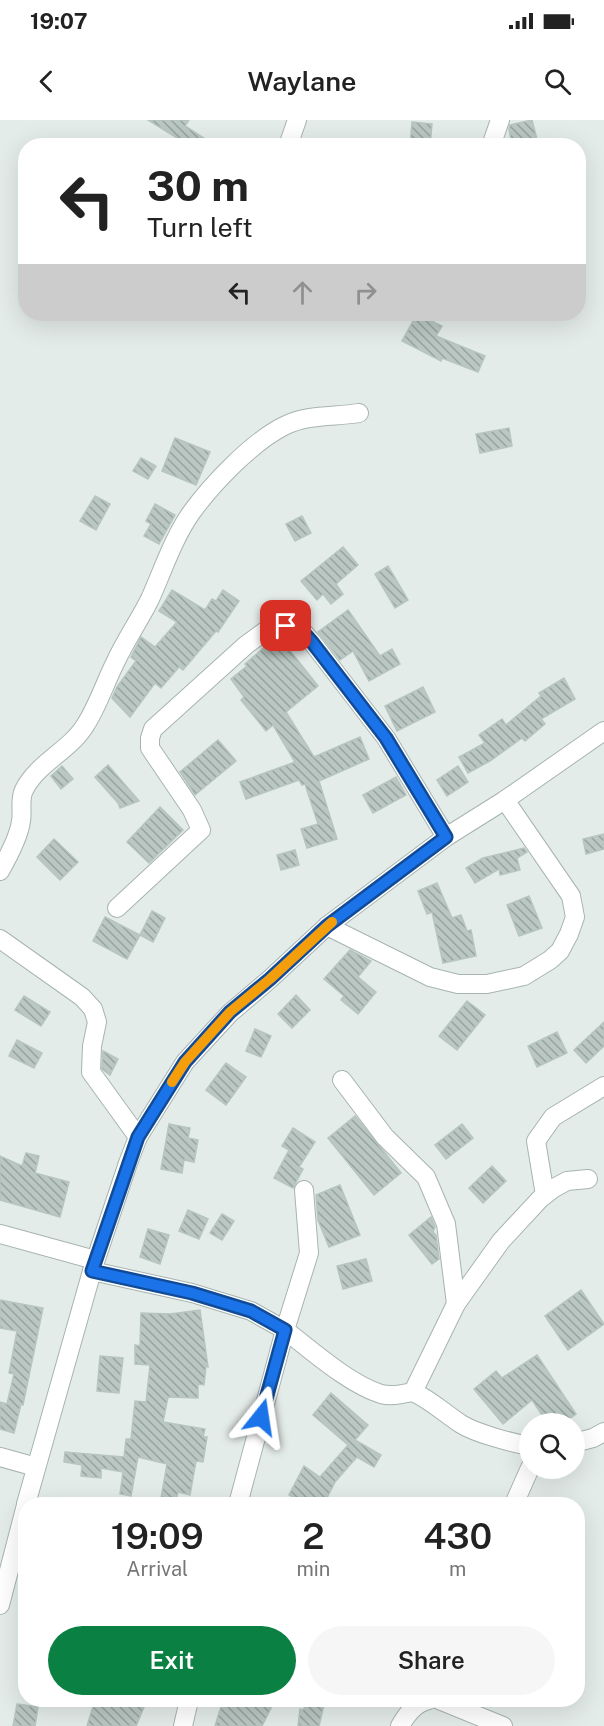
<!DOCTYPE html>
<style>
body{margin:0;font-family:"Public Sans",sans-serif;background:#f6f6f6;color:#222;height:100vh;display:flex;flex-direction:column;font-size:22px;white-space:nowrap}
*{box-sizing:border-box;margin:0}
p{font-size:20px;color:#767676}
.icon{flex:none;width:33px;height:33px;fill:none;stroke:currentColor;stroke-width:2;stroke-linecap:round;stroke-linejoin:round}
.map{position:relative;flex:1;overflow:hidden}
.drawer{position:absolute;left:18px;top:1377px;width:567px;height:210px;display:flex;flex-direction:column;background:#fff;border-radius:24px;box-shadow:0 6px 24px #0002}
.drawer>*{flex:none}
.top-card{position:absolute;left:18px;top:18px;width:568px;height:183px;border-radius:24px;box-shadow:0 6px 24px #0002;background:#fff;color:#222;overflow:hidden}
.buttons{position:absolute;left:519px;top:1293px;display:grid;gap:12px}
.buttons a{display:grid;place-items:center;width:66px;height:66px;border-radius:50%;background:#fff;box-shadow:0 6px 24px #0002;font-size:30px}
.pin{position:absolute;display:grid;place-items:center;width:51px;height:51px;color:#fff;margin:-26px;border-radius:12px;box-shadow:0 3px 9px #0006}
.me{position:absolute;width:66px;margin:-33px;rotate:15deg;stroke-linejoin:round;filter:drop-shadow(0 0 4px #0008)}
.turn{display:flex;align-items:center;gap:21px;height:126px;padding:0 30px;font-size:27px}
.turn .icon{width:78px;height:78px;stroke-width:2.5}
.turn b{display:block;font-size:42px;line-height:51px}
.lanes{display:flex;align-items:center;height:57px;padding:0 30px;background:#0003;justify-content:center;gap:30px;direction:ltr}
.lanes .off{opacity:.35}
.eta{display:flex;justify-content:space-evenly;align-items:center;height:102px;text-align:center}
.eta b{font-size:36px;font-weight:600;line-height:42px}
.action{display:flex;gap:12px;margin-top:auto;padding:12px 30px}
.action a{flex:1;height:69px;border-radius:36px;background:#0b8043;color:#fff;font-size:24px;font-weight:600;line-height:69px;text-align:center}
.action a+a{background:#f6f6f6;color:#222}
.status{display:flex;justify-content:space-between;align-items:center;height:42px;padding:0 30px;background:#fff;direction:ltr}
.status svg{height:16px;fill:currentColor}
header{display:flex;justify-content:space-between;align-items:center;height:78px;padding:0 30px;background:#fff;font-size:27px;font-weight:600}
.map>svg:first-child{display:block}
</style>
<div class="status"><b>19:07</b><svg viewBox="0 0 49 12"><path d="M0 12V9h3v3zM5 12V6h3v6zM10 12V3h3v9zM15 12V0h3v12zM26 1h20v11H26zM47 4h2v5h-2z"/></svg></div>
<header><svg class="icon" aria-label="back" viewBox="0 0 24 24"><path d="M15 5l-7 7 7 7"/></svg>Waylane<svg class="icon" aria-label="search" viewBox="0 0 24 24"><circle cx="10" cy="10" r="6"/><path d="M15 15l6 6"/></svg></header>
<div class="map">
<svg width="604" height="1606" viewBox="0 0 604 1606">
<defs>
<pattern id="building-back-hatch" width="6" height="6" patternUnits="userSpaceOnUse" patternTransform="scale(1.5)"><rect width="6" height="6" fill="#bac7c2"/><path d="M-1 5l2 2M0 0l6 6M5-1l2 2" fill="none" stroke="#97a39e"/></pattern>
</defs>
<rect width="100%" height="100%" fill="#e4ece9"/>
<g fill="url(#building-back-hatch)" stroke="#b7c5c0" stroke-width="1.5">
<path d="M148,0H189L185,6L216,26H190Z"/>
<path d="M532,0L538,23L512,26L509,9L510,5Z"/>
<path d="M412,2L432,4L430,26H410Z"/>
<path d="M417,194L442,206L436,216L485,236L478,252L442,238L441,241L402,221Z"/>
<path d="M509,308L512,326L480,333L476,314Z"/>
<path d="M175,318L210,332L196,365L162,351Z"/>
<path d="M141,338L156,346L148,359L133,351Z"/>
<path d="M95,376L110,384L96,410L80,401Z"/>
<path d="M155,384L175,395L159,424L144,416L151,404L146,401Z"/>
<path d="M302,396L311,413L295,421L286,404Z"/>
<path d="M343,427L358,445L336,464L343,474L331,484L323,474L317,480L301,461Z"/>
<path d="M388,446L408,480L395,488L375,454Z"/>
<path d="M172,470L205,490L212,479L216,481L223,470L239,481L218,512L216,511L183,550L179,547L161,568L155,563L130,597L112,578L117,567L136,541L131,537L141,517L155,527L177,502L159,491Z"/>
<path d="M348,490L380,536L392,529L400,544L369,561L353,531L340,540L318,512Z"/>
<path d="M280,518L318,566L286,592L314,637L360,617L369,639L319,661L337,719L307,728L301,709L318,704L305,664L302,665L299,660L246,679L240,662L295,642L273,605L266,611L241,580L244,577L231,559L247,546L245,544L274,519Z"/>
<path d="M564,558L575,579L541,599L545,604L525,621L522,618L490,641L468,653L459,637L485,623L479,615L502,599L506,605L541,576L539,573Z"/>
<path d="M423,567L435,592L397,611L385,586Z"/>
<path d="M218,620L236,641L195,675L180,652Z"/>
<path d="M108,645L139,681L120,688L118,683L95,657Z"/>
<path d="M62,646L73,659L61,669L51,656Z"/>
<path d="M458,646L468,662L447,676L437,660Z"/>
<path d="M396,657L406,675L373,693L363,675Z"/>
<path d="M160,687L183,710L149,743L127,722Z"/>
<path d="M604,714V729L586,734L583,719Z"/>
<path d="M54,719L78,742L60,760L37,737Z"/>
<path d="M524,728L527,732L517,738L520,750L500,755L499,749L475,763L466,748L483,738Z"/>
<path d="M295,730L299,745L281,750L277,735Z"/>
<path d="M437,763L452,798L461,795L467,811L471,810L476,836L443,843L432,792L427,794L418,771Z"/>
<path d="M529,776L542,808L519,816L507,785Z"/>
<path d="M152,791L165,798L153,822L140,815Z"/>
<path d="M105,797L140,815L127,839L93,821Z"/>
<path d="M350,830L371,841L358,857L376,872L358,894L341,880L344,876L324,859Z"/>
<path d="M296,875L310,890L292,908L278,894Z"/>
<path d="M24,876L50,892L41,906L15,890Z"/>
<path d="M467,881L485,895L457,930L439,916Z"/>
<path d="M604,902V926L586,943L574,930Z"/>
<path d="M255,909L271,916L261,937L246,931Z"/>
<path d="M557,912L567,933L537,947L528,926Z"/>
<path d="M17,920L42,933L34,948L9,936Z"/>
<path d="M103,931L118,939L110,955L102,949Z"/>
<path d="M226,943L246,957L226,985L206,970Z"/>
<path d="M355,996L401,1053L374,1075L328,1018Z"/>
<path d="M169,1004L190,1008L188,1018L198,1020L194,1042L184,1040L182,1053L161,1049Z"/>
<path d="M462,1004L473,1018L446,1039L435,1025Z"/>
<path d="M293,1008L315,1022L299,1047L303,1049L293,1068L274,1058L289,1030L282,1026Z"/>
<path d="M26,1033L39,1036L35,1053L69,1062L60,1097L0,1080V1036L22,1046Z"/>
<path d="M492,1046L506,1061L483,1083L469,1068Z"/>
<path d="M340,1065L360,1115L329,1127L318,1100L316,1075Z"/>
<path d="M188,1090L208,1099L199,1119L179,1111Z"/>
<path d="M222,1094L234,1101L222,1120L210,1113Z"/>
<path d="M431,1097L435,1107L433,1112L436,1115L439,1139L432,1144L409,1115Z"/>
<path d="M148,1109L169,1115L160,1144L140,1137Z"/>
<path d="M366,1139L372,1161L343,1169L337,1146Z"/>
<path d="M581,1170L604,1204L568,1230L545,1196Z"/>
<path d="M0,1180L43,1188L23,1285L21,1284L14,1313L0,1309V1282L7,1284L14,1254L9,1253L17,1211L0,1208Z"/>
<path d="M200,1190L208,1247L206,1246L204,1265L198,1264V1278L168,1277L163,1302L205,1309L203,1317H207L203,1342L196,1341L190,1375L178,1372L175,1384H160L167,1344L138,1337L131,1376L120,1374L123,1352L101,1348V1358L81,1356L82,1345L64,1342L65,1332L124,1337L126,1319H131L135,1281L146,1282L150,1245L135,1244V1225L140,1226L141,1193L170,1194Z"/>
<path d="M537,1235L576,1294L562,1304H548L532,1280L503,1304L474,1269L496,1251L502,1258Z"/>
<path d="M100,1236L123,1238L119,1273L97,1271Z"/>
<path d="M331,1273L368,1305L355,1320L381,1335L374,1347L357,1337L335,1362L324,1384H307L289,1375L304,1346L320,1357L348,1325L313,1295Z"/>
<path d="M95,1580H147L136,1606H87Z"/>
<path d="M223,1580H259L272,1586L262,1606H215Z"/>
<path d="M309,1580H325L319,1606H298L300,1589L303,1590Z"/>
<path d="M17,1584L38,1587L35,1606H13Z"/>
</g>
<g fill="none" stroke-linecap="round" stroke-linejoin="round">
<g stroke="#a7b4b0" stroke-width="20">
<g id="minor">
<path d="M288,26L297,0"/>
<path d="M491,26L500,0"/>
<path d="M0,751C8,737 19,717 21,701C23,691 19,680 24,670C37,643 71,630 86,604C98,585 105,563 115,543C125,521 139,501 150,479C163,450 173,419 191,393C212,364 252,322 284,306C307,294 334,297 359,293"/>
<path d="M117,788L201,710L192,690L150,628V618L153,609L246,525L268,509L286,506L303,512L312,522L386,618L446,717"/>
<path d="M327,806L430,857L458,864H487L524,856L550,840L560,831L569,814L575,797L571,776L505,680"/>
<path d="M0,819L82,877L93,889L97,902L92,926L91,952L138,1017"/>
<path d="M342,960L385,1017L426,1057L446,1104L456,1184"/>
<path d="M304,1070L309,1133L285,1210C311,1230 349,1264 381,1274C392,1277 402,1274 413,1272C431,1280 444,1293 461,1304C475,1313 512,1323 530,1326"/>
<path d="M545,1075L536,1021L553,997L604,966"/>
<path d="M0,1114L95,1140"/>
<path d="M92,1151L192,1173L251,1191L285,1210L238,1384"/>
<path d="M413,1272L456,1184L501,1121L540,1079L554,1068L567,1061L588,1059"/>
<path d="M574,1323L593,1318L604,1312"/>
<path d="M0,1337L36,1347"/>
<path d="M26,1384L92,1151L128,1043L138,1017L185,942L230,893L270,859L327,806L446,717L505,680L604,611"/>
<path d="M514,1384L530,1348"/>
<path d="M0,1485L26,1385"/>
<path d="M439,1580L503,1606"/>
<path d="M183,1606L189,1580"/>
<path d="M400,1606C407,1594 415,1583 429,1580"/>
</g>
</g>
<use href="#minor" stroke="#fff" stroke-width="18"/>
</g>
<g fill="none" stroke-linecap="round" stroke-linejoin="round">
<g stroke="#114b97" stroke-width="15">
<path id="route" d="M261,1297L285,1210L251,1191L192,1173L92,1151L138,1017L185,942L230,892L270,859L327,806L446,717L386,618L312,522L303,512L286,506"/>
</g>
<use href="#route" stroke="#1a73e8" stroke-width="10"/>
<path stroke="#f59e0b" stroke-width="10" d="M172,962L185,942L230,892L270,859L332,802"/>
</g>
</svg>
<div class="buttons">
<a><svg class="icon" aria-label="search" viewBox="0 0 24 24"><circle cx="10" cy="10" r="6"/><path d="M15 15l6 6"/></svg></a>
</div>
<div class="pin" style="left:286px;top:506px;background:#d93025"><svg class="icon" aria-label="arrive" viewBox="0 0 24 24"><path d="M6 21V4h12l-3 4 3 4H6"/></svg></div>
<svg class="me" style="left:261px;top:1297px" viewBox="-20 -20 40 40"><path d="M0-17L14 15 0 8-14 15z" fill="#1a73e8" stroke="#fff" stroke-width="4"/></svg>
<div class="top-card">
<div class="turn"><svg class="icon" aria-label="left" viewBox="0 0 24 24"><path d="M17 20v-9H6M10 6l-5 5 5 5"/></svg><div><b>30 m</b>Turn left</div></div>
<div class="lanes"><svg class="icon" aria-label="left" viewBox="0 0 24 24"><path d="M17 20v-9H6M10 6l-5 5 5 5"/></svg><svg class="icon off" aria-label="ahead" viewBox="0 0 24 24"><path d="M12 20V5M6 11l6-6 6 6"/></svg><svg class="icon off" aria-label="right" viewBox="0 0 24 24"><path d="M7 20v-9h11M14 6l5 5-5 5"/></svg></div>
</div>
<section class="drawer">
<div class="eta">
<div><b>19:09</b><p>Arrival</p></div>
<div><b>2</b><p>min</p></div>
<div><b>430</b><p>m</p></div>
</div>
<div class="action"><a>Exit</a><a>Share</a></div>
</section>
</div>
